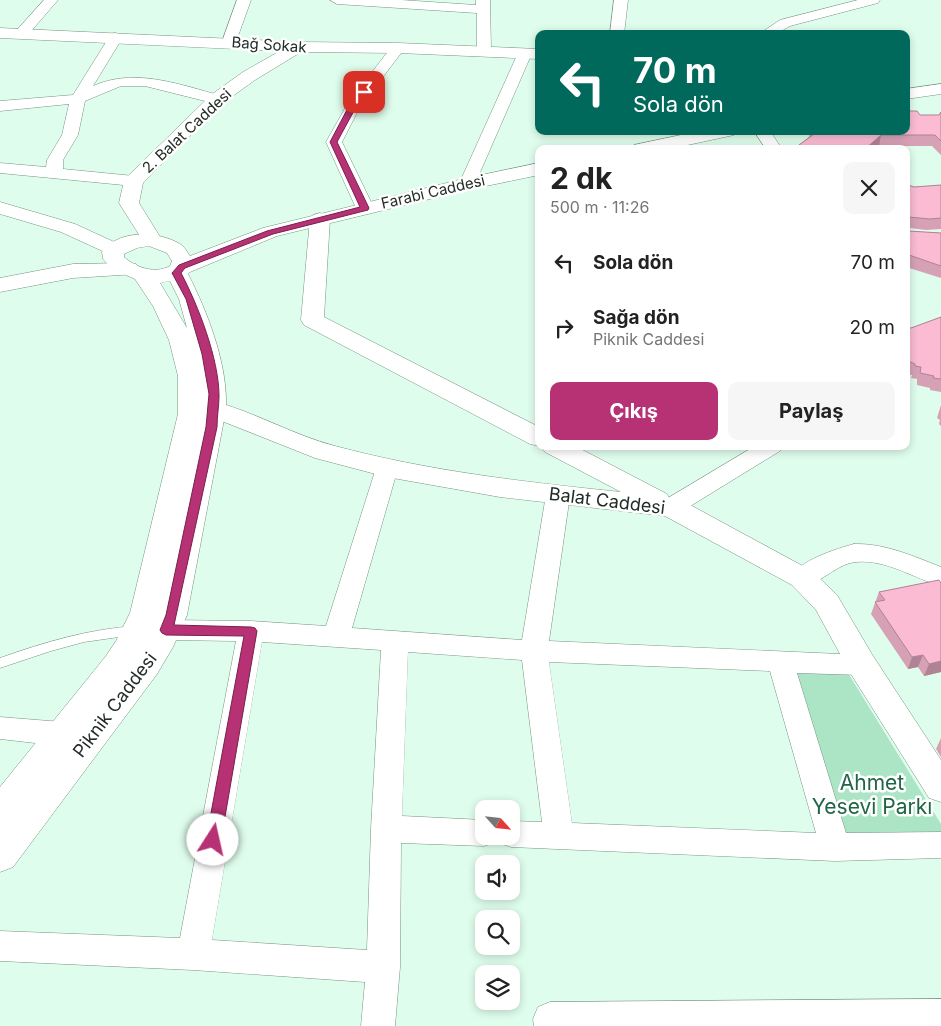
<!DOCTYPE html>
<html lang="tr">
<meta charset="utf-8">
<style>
body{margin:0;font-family:Inter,sans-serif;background:#f6f6f6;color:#222;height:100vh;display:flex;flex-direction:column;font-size:19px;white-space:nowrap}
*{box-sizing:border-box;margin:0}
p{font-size:16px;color:#767676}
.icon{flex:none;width:28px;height:28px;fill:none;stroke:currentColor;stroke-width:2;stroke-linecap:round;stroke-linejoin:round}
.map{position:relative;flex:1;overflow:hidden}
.panel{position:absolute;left:535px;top:145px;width:375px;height:305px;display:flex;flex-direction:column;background:#fff;border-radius:10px;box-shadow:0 2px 8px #0003}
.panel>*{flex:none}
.guide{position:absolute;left:535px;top:30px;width:375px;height:105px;border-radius:10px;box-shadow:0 2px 8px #0003;background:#00695c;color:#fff;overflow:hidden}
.needle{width:32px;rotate:117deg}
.controls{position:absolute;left:475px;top:800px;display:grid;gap:10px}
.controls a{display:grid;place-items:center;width:45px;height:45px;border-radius:10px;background:#fff;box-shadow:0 2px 8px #0003;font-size:25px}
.pin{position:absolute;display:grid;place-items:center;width:42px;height:42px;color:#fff;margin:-21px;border-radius:10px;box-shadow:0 2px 8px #0006}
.me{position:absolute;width:55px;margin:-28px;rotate:10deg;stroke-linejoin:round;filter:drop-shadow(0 0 4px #0008)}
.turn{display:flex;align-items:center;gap:18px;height:105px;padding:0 15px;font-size:22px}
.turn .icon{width:65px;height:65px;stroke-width:2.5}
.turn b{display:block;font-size:35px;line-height:42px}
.round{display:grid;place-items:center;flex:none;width:52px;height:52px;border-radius:10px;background:#f6f6f6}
.overview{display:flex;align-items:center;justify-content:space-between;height:85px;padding:0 15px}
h1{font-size:30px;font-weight:700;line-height:38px}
.button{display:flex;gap:10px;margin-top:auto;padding:10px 15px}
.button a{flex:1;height:58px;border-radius:10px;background:#b73275;color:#fff;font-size:20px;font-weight:700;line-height:58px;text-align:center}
.button a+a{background:#f6f6f6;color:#222}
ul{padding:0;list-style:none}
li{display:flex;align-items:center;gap:15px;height:65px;padding:0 15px}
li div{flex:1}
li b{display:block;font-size:19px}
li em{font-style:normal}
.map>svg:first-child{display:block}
</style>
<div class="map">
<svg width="941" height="1026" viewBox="0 0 941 1026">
<rect width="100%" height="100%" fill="#dffdec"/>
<path fill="#ace5c5" d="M789,669L848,673L941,824V837L841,841Z"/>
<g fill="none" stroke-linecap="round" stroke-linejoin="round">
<g stroke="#779383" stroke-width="1">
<path id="lane" d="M136,626L140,628L142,631L140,634L84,642L51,651L0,668V658C45,642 89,629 136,626Z"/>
</g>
<g stroke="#779383" stroke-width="1">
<g id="street">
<path d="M44,0H58L26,37H16L14,34L16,31Z"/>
<path d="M237,0H251L236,42L229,46L222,42Z"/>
<path d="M330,0H401L476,5V0H490L491,51L489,54H479L477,51V13L337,4Z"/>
<path d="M614,0H628L624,34H610Z"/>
<path d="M858,0H880L878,3L790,26L776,34H759L780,20Z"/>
<path d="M116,33L123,37L93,86C135,67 181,85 222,96L225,99L222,102L217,104L145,86H121L85,101L78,135L63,160V169L134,176L140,177L142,181L140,185L134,186L0,173V163L46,167L47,160L62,135L69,104L0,111V101L73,95L111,34Z"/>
<path d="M398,44L403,45L405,48L360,107L342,142L374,208L371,212L365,213L359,212L356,208L326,142L348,103L393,45Z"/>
<path d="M525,49L530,50L532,53L475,184L473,188H461L459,184L518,53L520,50Z"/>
<path d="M754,131H770L782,149H766Z"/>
<path d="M755,446H783L780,451L679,513L671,515L663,513L659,507L663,501Z"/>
<path d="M387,461L395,463L398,468L352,628L522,640L546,495L550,489L558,487L566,489L570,495L549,641L862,655L872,658L875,665L872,672L862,675L797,673L846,833L941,832V858L835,861L511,847L500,843L497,837L495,842L484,846L401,843L400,967L395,1026H361L365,982L193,970L0,961V931L180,938L236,641L167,640L158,637L154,630L158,623L167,620L251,621L326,626L376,468L379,463ZM262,642L381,650L371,829L367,950L212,940ZM408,652L522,660L542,822L511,821V836H484V820L402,816ZM549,662L770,671L816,833L572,823Z"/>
<path d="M854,544C884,543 913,556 941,567V586C913,578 886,559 856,562C833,564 817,591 793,584L789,578C799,561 835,549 854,544Z"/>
<path d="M0,717L62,722L72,726L76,734L72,742L62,746L0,739Z"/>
<path d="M941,999V1026H534L533,1019L538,1007L550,1002Z"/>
</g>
</g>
<g stroke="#779383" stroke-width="1">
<g id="secondary">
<path d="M0,28L298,42L398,43L539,49V59L398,53L301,52L255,80L223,103L143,183L139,203L162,240L159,244L152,246L145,244L119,203L124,181L127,177L211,95L243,72L280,51L0,38Z"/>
<path d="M0,202L75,224L123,246L127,250L123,254L116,256L109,254L61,232L0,214Z"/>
<path d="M320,213L327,215L330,219L324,317L539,427V446L530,444L304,325L301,320L310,219L313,215Z"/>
<path d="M128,263L136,264L139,269L136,274L73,278L0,292V278L73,264Z"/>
<path d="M213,401C255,412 293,435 335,446C428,471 524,482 621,492L545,452L541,446H575L667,494L669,498L681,500L812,571L837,595L873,656L941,760V802L929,798L851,674L816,610L792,585L665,516L500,497L387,477L315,458L204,414L200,409L204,404Z"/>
</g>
</g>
<g stroke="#779383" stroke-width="1">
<g id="primary">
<path d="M941,84V94L906,99V89Z"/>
<path d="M700,131H737L734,135L669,149H632L634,145Z"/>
<path d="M539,163V175L467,190L277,236L190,272L188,274C208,313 228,365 226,409L187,615L173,647L157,674L13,867L0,872V787L106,656L116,641L130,613L178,414V376L169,340L153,306L135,279L112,269L103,259L102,252C118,229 159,231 180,244C184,246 187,252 190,256L263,228L467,178ZM149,246L167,253L172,261L170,266C156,274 136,268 124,257V254L137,248ZM170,281L179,299L187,328L160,283Z"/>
</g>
</g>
<use href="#lane" fill="#fff" fill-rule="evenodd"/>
<use href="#street" fill="#fff" fill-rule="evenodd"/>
<use href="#secondary" fill="#fff" fill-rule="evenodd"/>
<use href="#primary" fill="#fff" fill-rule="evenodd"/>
</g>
<g fill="#d7a1b5">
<path d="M910,111L920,115H939L941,112V155L932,146H879L875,149H798L799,145L809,137L810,132L906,131Z"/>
<path d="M906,184L914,187L941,185V229L926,230L909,228V231L941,233V278L906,267Z"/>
<path d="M941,317V392L930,390V388L917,385V379L911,378L912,375L906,374V327L911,328Z"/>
<path d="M941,405V426L939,424L940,420L937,418Z"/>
<path d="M879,592L941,672L924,676L918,667L908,669L871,614Z"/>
<path d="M941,738V757L936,749Z"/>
</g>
<g fill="#af8394">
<path d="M881,135L879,146L875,149H865Z"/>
<path d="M923,655L918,667L908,669L912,657Z"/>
<path d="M941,661V672L924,676L929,664Z"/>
</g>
<g fill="#fabbd3" stroke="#af8394">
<path d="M906,109H909L910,111H917L920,115H939L941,112V141L935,135H881L865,149H801L799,145L814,134L810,132L812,131H906Z"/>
<path d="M906,184L914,187L941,185V218L930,219L909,217L907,219L909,231L941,233V266L909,255H906Z"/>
<path d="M941,317V379L933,378L934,376L920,373L921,367L915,366V364L906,360V327L911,328Z"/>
<path d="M939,580L941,583V661L929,664L923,655L912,657L875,602L885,600L879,592Z"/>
</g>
<path fill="#b73275" stroke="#77204c" d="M361,90L367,92L356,107L337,142L369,208L368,210L273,234L185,268L181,273C198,305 219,359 219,396C219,406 217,416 217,427L174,625L251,627L255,628L257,631L221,840L218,844L213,846L208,844L206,840L244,636L166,635L162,633L160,630L166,615L206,427L209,394L202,354L186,299L172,273L179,265L267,231L360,207L330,142L349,106Z"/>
<g text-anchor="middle" stroke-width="5" stroke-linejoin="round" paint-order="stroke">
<g font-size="15" fill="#222d27" stroke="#fff">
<text transform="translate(269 45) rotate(4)" y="5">Bağ Sokak</text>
<text transform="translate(187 131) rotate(-43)" y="5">2. Balat Caddesi</text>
<text transform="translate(433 192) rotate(-13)" y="5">Farabi Caddesi</text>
</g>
<g font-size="18" fill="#222d27" stroke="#fff">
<text transform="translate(607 501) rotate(7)" y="6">Balat Caddesi</text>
<text transform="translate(115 705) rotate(-53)" y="6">Piknik Caddesi</text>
</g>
<g font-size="21" fill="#206546" stroke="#fff">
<text x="872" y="790">Ahmet<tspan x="872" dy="24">Yesevi Parkı</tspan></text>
</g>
</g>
</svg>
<div class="controls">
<a><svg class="needle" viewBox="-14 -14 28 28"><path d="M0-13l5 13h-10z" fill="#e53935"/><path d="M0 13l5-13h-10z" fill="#767676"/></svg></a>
<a><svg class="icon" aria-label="sound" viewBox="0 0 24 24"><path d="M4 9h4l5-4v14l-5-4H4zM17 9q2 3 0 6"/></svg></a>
<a><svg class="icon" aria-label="search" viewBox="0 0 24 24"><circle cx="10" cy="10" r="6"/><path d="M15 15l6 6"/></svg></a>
<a><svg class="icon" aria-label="layers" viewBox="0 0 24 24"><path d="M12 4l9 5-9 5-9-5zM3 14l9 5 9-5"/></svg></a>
</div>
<div class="pin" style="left:364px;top:92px;background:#d93025"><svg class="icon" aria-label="arrive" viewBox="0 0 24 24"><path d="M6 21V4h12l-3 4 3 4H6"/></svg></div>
<svg class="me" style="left:213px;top:840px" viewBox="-20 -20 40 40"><circle r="19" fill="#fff"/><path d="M0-13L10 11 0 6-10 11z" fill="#b73275"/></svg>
<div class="guide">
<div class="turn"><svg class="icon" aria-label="left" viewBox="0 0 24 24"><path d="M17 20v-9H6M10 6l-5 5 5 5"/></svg><div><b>70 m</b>Sola dön</div></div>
</div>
<section class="panel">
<div class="overview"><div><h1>2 dk</h1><p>500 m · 11:26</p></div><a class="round"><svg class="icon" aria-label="close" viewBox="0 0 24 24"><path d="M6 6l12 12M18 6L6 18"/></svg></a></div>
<ul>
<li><svg class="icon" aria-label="left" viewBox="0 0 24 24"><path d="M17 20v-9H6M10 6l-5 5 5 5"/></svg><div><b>Sola dön</b></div><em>70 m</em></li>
<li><svg class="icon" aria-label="right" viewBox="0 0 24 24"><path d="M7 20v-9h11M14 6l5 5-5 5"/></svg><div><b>Sağa dön</b><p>Piknik Caddesi</p></div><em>20 m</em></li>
</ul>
<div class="button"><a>Çıkış</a><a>Paylaş</a></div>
</section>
</div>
